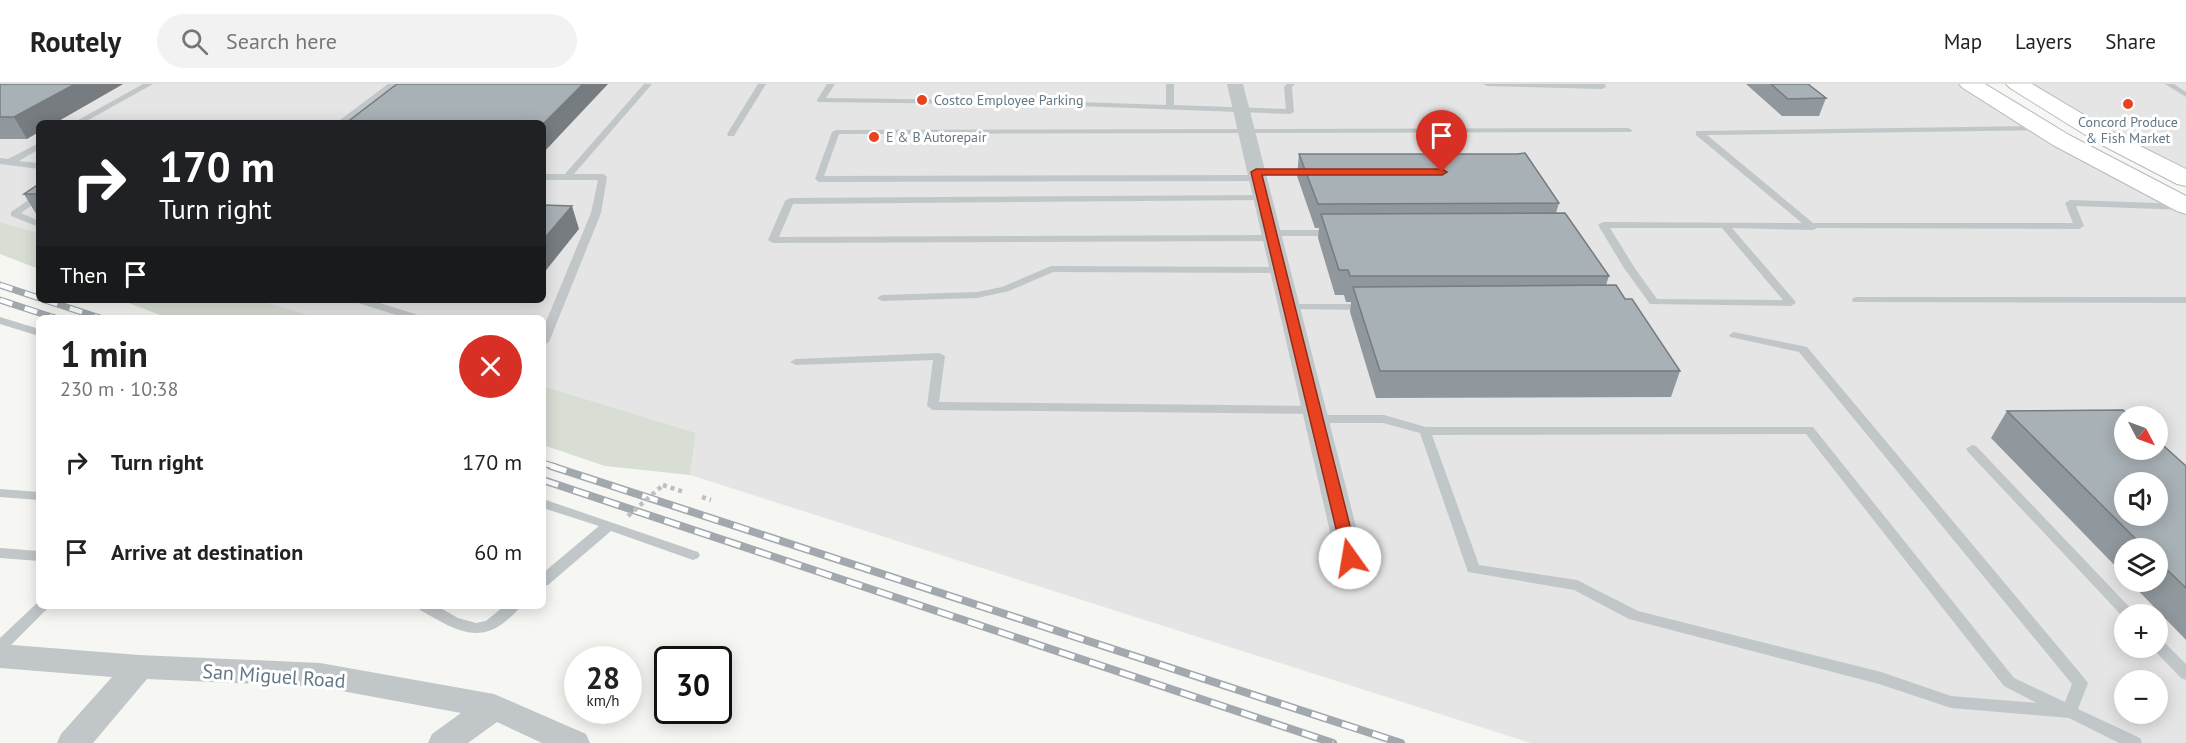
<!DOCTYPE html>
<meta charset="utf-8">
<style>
body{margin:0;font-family:"PT Sans",sans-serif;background:#f2f2f2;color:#222;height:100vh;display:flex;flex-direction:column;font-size:22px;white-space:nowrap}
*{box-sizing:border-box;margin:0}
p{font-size:20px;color:#767676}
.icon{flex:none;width:33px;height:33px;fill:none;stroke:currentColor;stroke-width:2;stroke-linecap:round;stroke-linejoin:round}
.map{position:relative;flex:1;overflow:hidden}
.panel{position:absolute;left:36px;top:231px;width:510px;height:294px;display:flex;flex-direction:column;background:#fff;border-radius:9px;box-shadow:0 3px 15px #0003}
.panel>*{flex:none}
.banner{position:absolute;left:36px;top:36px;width:510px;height:183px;border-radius:9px;box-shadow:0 3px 15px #0003;background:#202124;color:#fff;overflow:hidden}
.needle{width:39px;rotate:131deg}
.fabs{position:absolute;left:2114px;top:322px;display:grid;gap:12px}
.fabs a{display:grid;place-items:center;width:54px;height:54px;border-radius:50%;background:#fff;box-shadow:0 3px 15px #0003;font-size:30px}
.speed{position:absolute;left:564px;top:562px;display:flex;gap:12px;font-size:30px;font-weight:700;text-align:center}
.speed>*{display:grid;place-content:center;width:78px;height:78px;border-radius:50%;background:#fff;box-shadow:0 3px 15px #0003;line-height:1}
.speed small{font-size:15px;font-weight:400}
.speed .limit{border:3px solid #111;border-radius:9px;background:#fff;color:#111}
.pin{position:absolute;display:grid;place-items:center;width:51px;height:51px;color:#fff;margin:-62px -26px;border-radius:50% 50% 50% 0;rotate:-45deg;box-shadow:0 0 6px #0007}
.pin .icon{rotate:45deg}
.me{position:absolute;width:66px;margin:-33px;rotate:347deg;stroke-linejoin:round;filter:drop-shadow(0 0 4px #0008)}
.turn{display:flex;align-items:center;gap:21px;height:126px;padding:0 24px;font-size:27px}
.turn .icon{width:78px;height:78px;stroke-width:2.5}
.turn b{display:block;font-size:42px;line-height:51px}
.then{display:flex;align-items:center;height:57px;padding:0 24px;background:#0003;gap:12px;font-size:22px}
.round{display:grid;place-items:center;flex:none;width:63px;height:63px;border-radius:32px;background:#f2f2f2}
.overview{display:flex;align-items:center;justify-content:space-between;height:102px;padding:0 24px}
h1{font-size:36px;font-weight:700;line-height:45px}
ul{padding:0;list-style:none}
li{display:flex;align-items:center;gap:18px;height:90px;padding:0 24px}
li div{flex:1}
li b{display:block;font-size:22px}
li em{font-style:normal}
header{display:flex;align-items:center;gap:36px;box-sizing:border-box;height:84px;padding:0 30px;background:#fff;border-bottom:2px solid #e0e0e0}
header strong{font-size:28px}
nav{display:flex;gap:33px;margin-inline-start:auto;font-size:21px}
.search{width:420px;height:54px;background:#f2f2f2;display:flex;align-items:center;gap:15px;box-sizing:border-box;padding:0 21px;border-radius:33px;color:#767676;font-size:22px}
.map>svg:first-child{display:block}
</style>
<header>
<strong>Routely</strong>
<div class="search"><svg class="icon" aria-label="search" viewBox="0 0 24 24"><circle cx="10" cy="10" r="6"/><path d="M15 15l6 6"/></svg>Search here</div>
<nav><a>Map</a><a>Layers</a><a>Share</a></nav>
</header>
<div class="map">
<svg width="2186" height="659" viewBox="0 0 2186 659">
<rect width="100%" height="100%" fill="#f6f6f3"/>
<g fill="#e4e5e4" fill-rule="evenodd">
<path d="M0,0H1970L2186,123V659H1531L690,391L696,349L543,302V234H318L259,216H543V39H39V149L0,138ZM2124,333H2157V366H2124ZM2124,399H2157V432H2124ZM2124,465H2157V498H2124ZM2124,531H2157V564H2124ZM2124,597H2157V630H2124Z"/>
<path d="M2017,0H2186V95Z"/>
</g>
<g fill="#d8ded4">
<path d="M0,138L39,149V185L0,170Z"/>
<path d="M121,216H259L318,234H168Z"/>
<path d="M543,302L696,349L690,391L605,382L543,361Z"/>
</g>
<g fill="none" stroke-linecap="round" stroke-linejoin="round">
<g stroke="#b5bbbf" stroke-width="2">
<g id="secondary">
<path d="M1959,0H1985L2069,51L2186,112V130L2177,127L2053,61L1963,4Z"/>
<path d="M2006,0H2032L2116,50L2186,85V102L2177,100L2100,60L2010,4Z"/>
</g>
</g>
<g stroke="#bdbfc1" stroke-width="4.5" stroke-dasharray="4 4" stroke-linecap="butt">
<path d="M663,401L684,408"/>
<path d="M702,413L711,416"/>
</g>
<g fill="#c1c6c9" fill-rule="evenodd">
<path d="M143,0H153L83,39H73Z"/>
<path d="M388,0H397L345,39H336Z"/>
<path d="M644,0H652L574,90H603L607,93L601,129L549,258L543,261V245L591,129L598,96H543V90H565Z"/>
<path d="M758,0H766L734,52H728L727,50Z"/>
<path d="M827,0H835L826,14L1051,17L1166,21V0H1174V21L1286,25L1284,3L1287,0H1295L1292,3L1294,28L1290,30L1051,21L818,18L817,16Z"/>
<path d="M1483,0H1605L1606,3L1602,5L1487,2Z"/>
<path d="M2165,0H2174L2186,8V13Z"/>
<path d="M2041,42L2045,44L2044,46L1707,51L1813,139H2073L2065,119L2070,116L2186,120V126L2076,122L2084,142L2079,145L1817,144L1813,146L1732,144L1795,217L1796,219L1791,222L1650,220L1624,184L1598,141L1603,138L1802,139L1696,51V47H1699ZM1610,144H1722L1783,216L1657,215L1634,183Z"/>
<path d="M1628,44L1632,46L1631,48L839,50L824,92L1258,91L1262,94L1258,97L819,98L815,95L832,48L836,46Z"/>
<path d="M39,59V65L19,77L39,79V85L0,80V74L8,75Z"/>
<path d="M1256,85H1313L1317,88L1313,91L1253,90L1252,88Z"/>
<path d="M39,109V116L21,129L39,137V143L11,132V128Z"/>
<path d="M1263,111L1268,114L1266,116L793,120L779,153L1268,151L1266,149L1271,146H1334L1339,149L1334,152H1276L1278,154L1273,157L773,159L768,156L785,117L790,114Z"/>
<path d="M1051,182L1280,183L1285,186L1280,189L1053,188L1009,207L977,214L882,217L877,214L882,211L977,208L1002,203Z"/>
<path d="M1857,213H2186V219L1853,218L1852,216L1853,214Z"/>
<path d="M354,216H370L421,232L422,234H406L355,218Z"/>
<path d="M1289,220H1366L1371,223L1366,226L1285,225L1284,223L1285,221Z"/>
<path d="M0,233L39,245V252L0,240Z"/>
<path d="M1734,248L1807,263L2085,595L2088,599L2078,625L2140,654L2142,659H2119L2069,634L1951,624L1879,600L1629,535L1574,506L1468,488L1420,349L1383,339H1317L1311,335L1317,331H1384L1426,343H1813L2014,594L2065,618L2072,600L1799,268L1730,253L1729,251ZM1806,350L2004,602L2037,619L1951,612L1881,588L1638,527L1577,496L1479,481L1432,351Z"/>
<path d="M939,269L945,272L939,318L1316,322L1322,326L1316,330L933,326L927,322L933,276L796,281L790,278L796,275Z"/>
<path d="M1972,361L1976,362L2137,531H2124V534L1968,368L1966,365Z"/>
<path d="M0,405L39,408V416L0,413Z"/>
<path d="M543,415L698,468L700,471L698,474L693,476L611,447L548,501L543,502V489L599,442L543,424Z"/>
<path d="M0,464L39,467V477L0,474Z"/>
<path d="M38,518L39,522H50L5,567L0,569V554Z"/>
<path d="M418,522H437L458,534L476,539L486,537L504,522H520C517,528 512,532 507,536C477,563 449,542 420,526Z"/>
<path d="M2157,554L2162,556L2186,580V596L2181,594L2152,564H2157Z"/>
</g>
<g fill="#c1c6c9" fill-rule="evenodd">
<path d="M1227,0H1243L1364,474L1360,481L1350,484L1340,481L1336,474Z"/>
<path d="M0,560L139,571L320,579L494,610L586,650L590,659H542L497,638L468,659H428L432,650L461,629L320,603L147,595L93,659H57L61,650L112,593L0,584Z"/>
</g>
<use href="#secondary" fill="#fff" fill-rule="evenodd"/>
<g stroke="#a1a9ae" stroke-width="7">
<g id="rail-far1">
<path d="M0,201L39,214"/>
<path d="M0,216L55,234"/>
<path d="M45,216L100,234"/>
<path d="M543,379L556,383"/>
</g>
</g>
<g stroke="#a1a9ae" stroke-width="8">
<g id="rail">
<path d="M551,382L1401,659"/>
<path d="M543,396L1333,659"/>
</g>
</g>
<use href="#rail-far1" stroke="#fff" stroke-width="4.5" stroke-dasharray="13" stroke-linecap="butt"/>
<use href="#rail" stroke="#fff" stroke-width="5" stroke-dasharray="16" stroke-linecap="butt"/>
<path stroke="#bdbfc1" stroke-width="4.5" stroke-dasharray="4 4" stroke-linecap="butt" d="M628,432L663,401"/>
</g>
<g fill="#90989d">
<path d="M0,0H123L55,39H39L27,55H0Z"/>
<path d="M1746,0H1808L1826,14L1819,32H1782Z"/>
<path d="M1299,70L1559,119L1556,129L1609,192L1606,201L1625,215L1680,287L1671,313L1376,314L1350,228L1351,218H1346L1344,211H1335L1318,154L1319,144H1315L1297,92Z"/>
<path d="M39,100V133H38L24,110Z"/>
<path d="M395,216H522L520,219Z"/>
<path d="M2007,327L2186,382V556L2130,498H2157V465H2124V491L1991,354Z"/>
</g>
<g fill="#767c7f">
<path d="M75,0H123L55,39H39V48L27,55L14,33Z"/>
<path d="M583,0H608L543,69V40Z"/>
<path d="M572,122L579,145L543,190V156Z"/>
</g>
<g fill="#a8b1b6" stroke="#767c7f" stroke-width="1.5" fill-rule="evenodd">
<path d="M0,0H75L14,33H0Z"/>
<path d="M397,0H583L543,40V39H346Z"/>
<path d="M1771,0H1808L1826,14L1788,15Z"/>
<path d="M1525,69L1559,119L1318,120L1299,70H1517Z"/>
<path d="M39,100V110H24Z"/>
<path d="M543,121L572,122L543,156Z"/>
<path d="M1565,129L1609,192H1350L1348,186H1339L1321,130Z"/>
<path d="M1616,201L1625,215H1632L1680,287H1380L1353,203Z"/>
<path d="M2123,326L2131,333H2124V366H2157V356L2186,382V504L2157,476V465H2146L2007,327ZM2124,399H2157V432H2124Z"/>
</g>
<path fill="#e84221" stroke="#972b15" stroke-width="1.5" d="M1256,85H1442L1447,88L1442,91H1262L1358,474L1356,478H1345L1343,474L1251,88Z"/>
<g fill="#e84221" stroke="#fff" stroke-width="2">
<circle cx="922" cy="16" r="6"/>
<circle cx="2128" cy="20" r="6"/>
<circle cx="874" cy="53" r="6"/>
</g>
<g text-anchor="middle" stroke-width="6" stroke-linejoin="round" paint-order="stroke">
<g font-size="14" fill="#647885" stroke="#fff" text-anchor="start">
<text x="934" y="21">Costco Employee Parking</text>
<text x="2128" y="43" text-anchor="middle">Concord Produce<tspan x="2128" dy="16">&amp; Fish Market</tspan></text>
<text x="886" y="58">E &amp; B Autorepair</text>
</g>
<g font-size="20" fill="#647885" stroke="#fff">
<text transform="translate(274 592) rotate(4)" y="7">San Miguel Road</text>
</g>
</g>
</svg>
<div class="fabs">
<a><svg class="needle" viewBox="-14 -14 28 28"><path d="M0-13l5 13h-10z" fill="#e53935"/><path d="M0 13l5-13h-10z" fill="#767676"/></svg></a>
<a><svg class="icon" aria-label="sound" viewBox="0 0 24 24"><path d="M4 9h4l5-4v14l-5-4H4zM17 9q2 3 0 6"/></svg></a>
<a><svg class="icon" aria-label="layers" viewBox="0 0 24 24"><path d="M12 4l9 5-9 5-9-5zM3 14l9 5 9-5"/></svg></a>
<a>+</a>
<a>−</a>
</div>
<div class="speed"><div>28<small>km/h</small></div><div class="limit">30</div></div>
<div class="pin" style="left:1442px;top:88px;background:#d93025"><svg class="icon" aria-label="arrive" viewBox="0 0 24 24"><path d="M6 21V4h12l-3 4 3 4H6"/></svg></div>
<svg class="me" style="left:1350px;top:474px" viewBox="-20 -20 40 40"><circle r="19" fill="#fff"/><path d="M0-13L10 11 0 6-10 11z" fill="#e84221"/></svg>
<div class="banner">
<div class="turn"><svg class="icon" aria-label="right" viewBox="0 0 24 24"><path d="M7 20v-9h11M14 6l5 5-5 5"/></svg><div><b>170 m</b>Turn right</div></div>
<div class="then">Then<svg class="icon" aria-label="arrive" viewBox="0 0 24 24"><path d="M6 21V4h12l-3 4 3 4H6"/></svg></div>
</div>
<section class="panel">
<div class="overview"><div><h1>1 min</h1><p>230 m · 10:38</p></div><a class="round" style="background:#d93025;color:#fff"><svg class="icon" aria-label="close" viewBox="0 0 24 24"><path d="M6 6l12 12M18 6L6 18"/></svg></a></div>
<ul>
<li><svg class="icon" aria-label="right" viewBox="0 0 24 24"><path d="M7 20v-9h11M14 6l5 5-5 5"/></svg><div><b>Turn right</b></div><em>170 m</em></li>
<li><svg class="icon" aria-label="arrive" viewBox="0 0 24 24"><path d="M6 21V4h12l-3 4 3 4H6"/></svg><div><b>Arrive at destination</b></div><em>60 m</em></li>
</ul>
</section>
</div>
